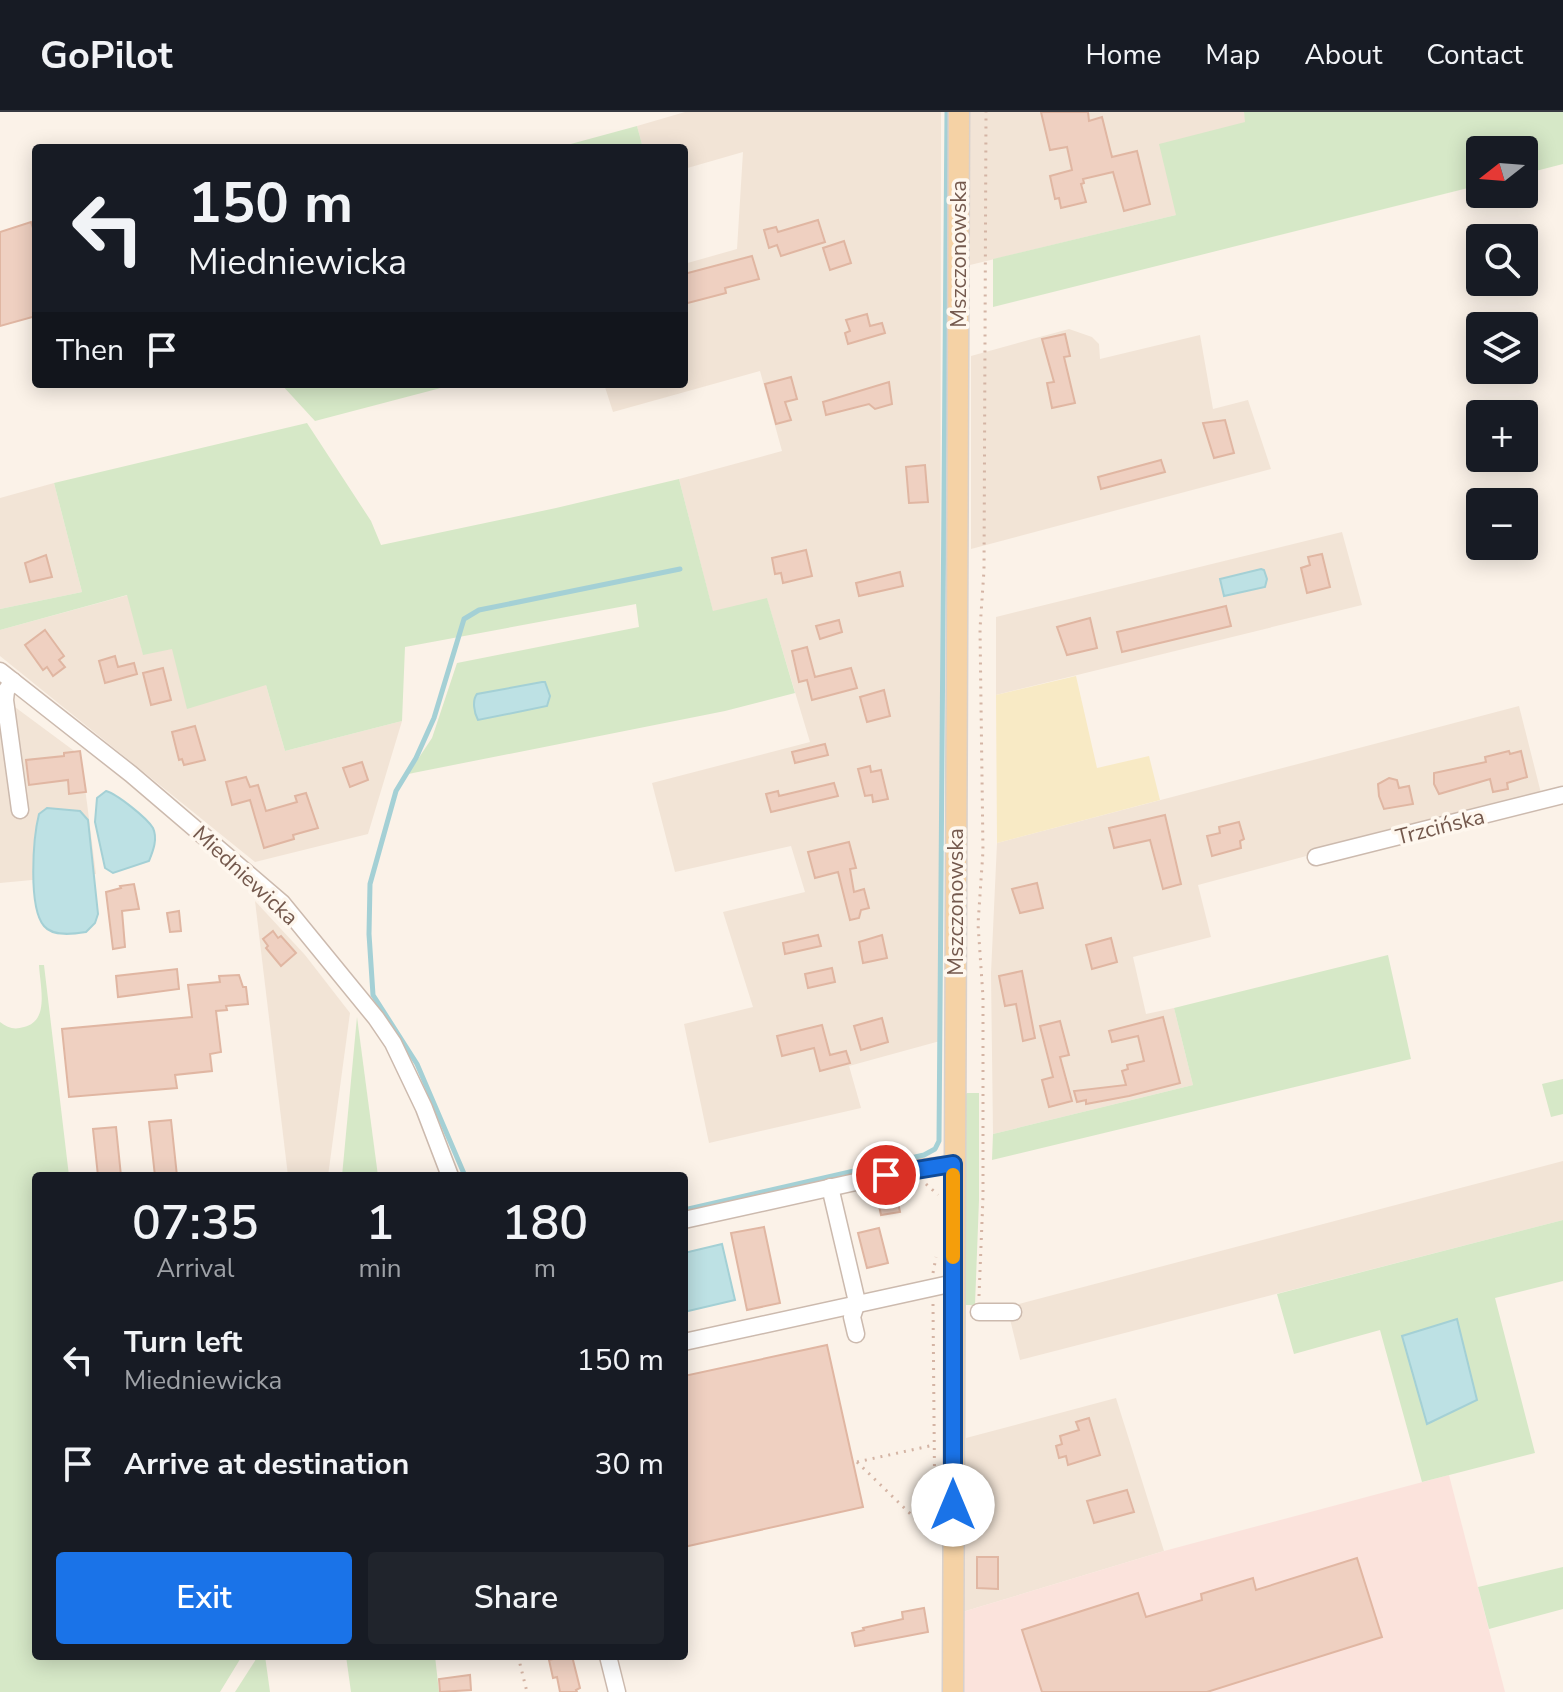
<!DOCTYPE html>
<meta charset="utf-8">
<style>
body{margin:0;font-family:"Nunito Sans",sans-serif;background:#20242c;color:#f1f3f6;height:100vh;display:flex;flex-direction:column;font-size:30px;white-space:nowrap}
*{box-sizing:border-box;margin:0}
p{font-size:26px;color:#9ea1a6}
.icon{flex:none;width:44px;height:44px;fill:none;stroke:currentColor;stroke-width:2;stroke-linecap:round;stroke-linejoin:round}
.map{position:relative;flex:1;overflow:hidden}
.panel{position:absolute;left:32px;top:1060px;width:656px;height:488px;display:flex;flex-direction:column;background:#171b24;border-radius:8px;box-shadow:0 4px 20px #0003}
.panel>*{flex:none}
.banner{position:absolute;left:32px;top:32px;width:656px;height:244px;border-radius:8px;box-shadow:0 4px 20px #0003;background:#171b24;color:#f1f3f6;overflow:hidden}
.needle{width:52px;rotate:253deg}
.fabs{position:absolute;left:1466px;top:24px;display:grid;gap:16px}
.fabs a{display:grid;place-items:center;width:72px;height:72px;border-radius:8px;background:#171b24;box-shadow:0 4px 20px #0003;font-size:40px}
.pin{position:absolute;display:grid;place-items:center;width:68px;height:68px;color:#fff;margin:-34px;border:4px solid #fff;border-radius:50%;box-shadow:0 2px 8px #0007}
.me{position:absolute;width:88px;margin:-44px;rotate:0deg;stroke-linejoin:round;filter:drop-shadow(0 0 6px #0008)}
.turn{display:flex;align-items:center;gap:28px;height:168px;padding:0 24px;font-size:36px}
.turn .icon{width:104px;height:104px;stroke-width:2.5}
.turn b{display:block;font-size:56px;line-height:68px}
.then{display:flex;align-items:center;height:76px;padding:0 24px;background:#0003;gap:16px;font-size:30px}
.eta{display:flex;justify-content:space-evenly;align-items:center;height:136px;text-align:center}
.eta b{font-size:48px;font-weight:600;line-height:56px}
.cta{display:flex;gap:16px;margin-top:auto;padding:16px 24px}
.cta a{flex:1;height:92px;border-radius:8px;background:#1a73e8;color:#fff;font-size:32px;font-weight:600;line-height:92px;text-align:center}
.cta a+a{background:#20242c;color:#f1f3f6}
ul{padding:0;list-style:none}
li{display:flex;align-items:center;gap:24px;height:104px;padding:0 24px}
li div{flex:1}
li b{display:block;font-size:30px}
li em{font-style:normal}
header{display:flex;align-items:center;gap:48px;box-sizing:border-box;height:112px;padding:0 40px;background:#171b24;border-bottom:2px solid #363941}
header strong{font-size:38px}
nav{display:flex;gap:44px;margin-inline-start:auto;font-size:28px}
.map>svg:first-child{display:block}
</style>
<header>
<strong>GoPilot</strong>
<nav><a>Home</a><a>Map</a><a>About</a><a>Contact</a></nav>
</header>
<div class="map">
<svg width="1563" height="1580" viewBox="0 0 1563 1580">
<rect width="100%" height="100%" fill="#fbf2e8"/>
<g fill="#f2e4d6">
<path d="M685,0H941L940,929L849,954L861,996L709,1031L684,912L753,895L723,800L805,780L791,734L675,760L652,671L810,630L767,487L713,500L679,367L782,339L760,259L613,300L604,272H684V152L737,137L743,40L684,57V36H643L637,14Z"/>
<path d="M970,0H1244L1246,9L1176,103L970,153Z"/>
<path d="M1069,217L1092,225L1099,232L1100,247L1200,223L1213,297L1248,288L1271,357L971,437V244Z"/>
<path d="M54,371L82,480L0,497V386Z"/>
<path d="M1342,420L1362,493L996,583V505Z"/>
<path d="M128,483L143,542L172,536L266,573L285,639L402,609L368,722L255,750L0,544V518Z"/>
<path d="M0,584L81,644L96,762L0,771Z"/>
<path d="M1519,594L1541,681L1198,773L1211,825L1133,845L1146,902L1174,896L1193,973L993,1022L991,861L997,731Z"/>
<path d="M255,789L305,843L350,901L328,1064H288Z"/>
<path d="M1563,1049V1108L1020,1248L1007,1195Z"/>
<path d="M1116,1286L1164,1439L959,1501L966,1326Z"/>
</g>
<path fill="#fbe3dc" d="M1449,1363L1505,1580H963L959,1501L1164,1439Z"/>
<g fill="#d6e8c7">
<path d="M1244,0H1563V52L1524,62V38H1480V73L993,195V147L1176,103L1159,32L1245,10Z"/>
<path d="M637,14L643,36H556Z"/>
<path d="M281,272H456L315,309Z"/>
<path d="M307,311L371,409L381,433L556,396L679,367L713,499L767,486L795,581L725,599L408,662L432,626L457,551L639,515L636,492L405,535L402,609L285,639L266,573L187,597L172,537L143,543L127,483L0,518V497L82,480L54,371Z"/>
<path d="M1388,843L1411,947L992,1048L993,1022L1193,973L1174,896Z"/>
<path d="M39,853H44L69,1064H36V1544H242L220,1580H0V910C8,916 14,918 24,915C50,909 40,874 39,853Z"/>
<path d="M357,905L378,1064H342Z"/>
<path d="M1563,967V1002L1551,1005L1542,972Z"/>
<path d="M967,981H979V1088L975,1193H962L966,1105L964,985Z"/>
<path d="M1563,1108V1169L1495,1186L1535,1341L1422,1370L1380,1218L1294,1242L1277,1182Z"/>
<path d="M1563,1455V1497L1489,1517L1478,1475Z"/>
<path d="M258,1544H265L270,1580H235Z"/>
<path d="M346,1544H435L439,1580H351Z"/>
</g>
<path fill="#f8eac5" d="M1076,564L1097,656L1149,644L1160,688L997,731L996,583Z"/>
<g fill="#bde1e4" stroke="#a4d0d5" stroke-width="2">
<path d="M1261,457L1264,458L1267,467L1265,475L1224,484L1220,467Z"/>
<path d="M542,570H545L550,584L547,594L478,608C474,601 472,588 477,582Z"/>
<path d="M106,679C117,682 147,706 153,716C158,727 153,739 149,749L113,761L105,756L95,710L97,686Z"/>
<path d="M47,696L80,699L88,708L98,802L95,811L86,820C74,822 53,825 44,814C28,795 33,726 39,702Z"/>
<path d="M722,1132L735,1188L684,1200V1141Z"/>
<path d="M1457,1207L1477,1288L1427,1312L1402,1224Z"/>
</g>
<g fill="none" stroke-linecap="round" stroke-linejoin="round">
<g stroke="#a4d0d5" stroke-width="5">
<path d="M465,1064L417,952L373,883L369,822L370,772L396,679L416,646L434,606L464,507L479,498L680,457"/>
<path d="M684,1098L924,1043L935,1037L939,1029L947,0"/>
</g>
</g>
<g fill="#efd0c1" stroke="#e0b6a2" stroke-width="2">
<path d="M1041,0H1088L1089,9L1102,5L1112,45L1137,39L1150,92L1124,99L1113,60L1083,67L1084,71L1081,72L1086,90L1061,96L1059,86L1055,87L1050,64L1072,58L1067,35L1050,38Z"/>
<path d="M818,108L825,130L781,144L777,133L769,136L764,118L776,115L778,120Z"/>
<path d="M31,110L36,125V204L0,214V120Z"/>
<path d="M844,129L851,151L830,158L823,136Z"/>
<path d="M752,144L759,167L725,176L726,181L684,192V162Z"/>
<path d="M867,202L870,214L882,211L885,221L848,232L845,221L850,219L846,208Z"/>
<path d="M1065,222L1070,244L1064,245L1075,291L1052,296L1047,271L1054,270L1042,227Z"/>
<path d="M791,265L797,287L785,290L791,308L776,312L765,272Z"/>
<path d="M889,270L892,292L875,297L869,292L826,303L823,290Z"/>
<path d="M1225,308L1234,341L1214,346L1203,311Z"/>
<path d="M1161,348L1165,360L1101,377L1098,365Z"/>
<path d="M925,353L928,390L909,391L906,355Z"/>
<path d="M806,438L812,464L783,471L781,461L775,462L772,446Z"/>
<path d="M1322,442L1330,475L1307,481L1301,456L1310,453L1308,445Z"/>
<path d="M46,443L52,465L30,470L25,451Z"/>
<path d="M900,460L903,474L859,484L856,471Z"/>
<path d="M1226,494L1231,514L1122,540L1117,520Z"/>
<path d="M1090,506L1097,536L1067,543L1057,515Z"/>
<path d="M839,508L842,520L820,527L816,514Z"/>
<path d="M45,518L64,544L59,548L65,555L53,564L47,555L43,558L25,533Z"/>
<path d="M807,535L815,565L851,556L857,576L812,588L807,568L799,570L792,539Z"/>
<path d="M115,544L118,555L134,551L137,562L105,571L99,549Z"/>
<path d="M163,556L171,588L151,593L143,561Z"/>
<path d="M884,578L890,604L867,610L860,585Z"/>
<path d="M195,614L205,648L184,653L182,647L179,648L172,620Z"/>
<path d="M825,632L828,643L795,651L792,640Z"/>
<path d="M80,639L86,680L69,682L68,668L29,673L26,648L64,644V641Z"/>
<path d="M1509,639L1510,642L1521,639L1527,665L1507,671L1508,677L1493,680L1490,667L1439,682L1434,672V661L1486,650L1485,645Z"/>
<path d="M362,650L368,668L350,675L343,656Z"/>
<path d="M870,654L871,660L881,658L888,687L873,690L872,683L865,684L858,657Z"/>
<path d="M246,665L250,675L258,673L266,699L297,690L295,684L306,681L318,716L293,723L294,727L264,736L250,688L232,693L226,670Z"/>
<path d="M1389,666L1397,668L1399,676L1409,674L1413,692L1384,697L1379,684L1378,672Z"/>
<path d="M834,671L838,684L771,700L766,682L778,679L779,684Z"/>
<path d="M1165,703L1181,772L1163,777L1150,728L1114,736L1109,716Z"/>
<path d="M1239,710L1244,727L1240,729L1241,736L1212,744L1207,724L1220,721L1219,715Z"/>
<path d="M849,730L856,756L850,757L854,780L864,777L869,796L861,798L859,806L850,808L838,760L815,766L808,740Z"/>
<path d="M1037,771L1043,796L1020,801L1012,777Z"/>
<path d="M134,772L139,797L122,799L125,835L113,837L106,780L121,776L120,774Z"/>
<path d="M179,799L181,819L170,820L167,801Z"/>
<path d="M273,819L278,826L281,824L296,841L281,854L266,836L268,834L263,827Z"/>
<path d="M818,823L821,834L785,842L783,831Z"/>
<path d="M882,823L887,846L863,851L859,830Z"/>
<path d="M1111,826L1117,850L1092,857L1086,833Z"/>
<path d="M832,856L835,870L808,876L805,862Z"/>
<path d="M177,857L179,877L118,885L116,864Z"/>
<path d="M1022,859L1035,926L1023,929L1016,892L1005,894L999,864Z"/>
<path d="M239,863L243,875H246L248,892L226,894L227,898L216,899L221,940L210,942L212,959L175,963L177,976L69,985L62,917L192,905L188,873L220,870L219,864Z"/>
<path d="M1163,905L1180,971L1129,984L1086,992V988L1077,990L1074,979L1126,973L1122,959L1128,957L1127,953L1144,949L1138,924L1112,930L1109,919Z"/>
<path d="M882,906L888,930L861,938L854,914Z"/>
<path d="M1060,909L1069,943L1060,945L1072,989L1049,995L1042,968L1053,965L1040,914Z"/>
<path d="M822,913L830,943L846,939L850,951L820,959L814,936L782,944L777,924Z"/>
<path d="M171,1008L177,1064H155L149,1010Z"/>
<path d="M116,1015L121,1064H98L93,1017Z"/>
<path d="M897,1085L900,1100L881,1103L878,1089Z"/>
<path d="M764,1115L780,1191L747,1198L731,1121Z"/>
<path d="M879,1116L888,1151L867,1156L858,1121Z"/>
<path d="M827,1233L863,1395L684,1435V1264Z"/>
<path d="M1089,1306L1100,1343L1068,1353L1066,1344L1059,1346L1056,1334L1062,1332L1060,1324L1079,1318L1076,1310Z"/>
<path d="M1127,1378L1134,1400L1094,1411L1087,1389Z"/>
<path d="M977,1445H998V1477L977,1476Z"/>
<path d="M1357,1446L1382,1525L1207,1580H1042L1022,1518L1138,1481L1146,1505L1202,1488L1201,1482L1253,1466L1256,1478Z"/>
<path d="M924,1496L928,1520L855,1534L852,1521L864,1518L863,1516L903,1507L902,1500Z"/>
<path d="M565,1544H572L580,1576L576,1578L577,1580H560L557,1565L553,1566L549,1548Z"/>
<path d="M470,1563L471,1578L440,1580L439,1567Z"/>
</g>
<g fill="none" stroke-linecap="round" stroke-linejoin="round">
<g stroke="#ccbaae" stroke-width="19">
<g id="minor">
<path d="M0,559L131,662L282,791L376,906L393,931L424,996L450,1064"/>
<path d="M13,569L6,579L5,588L20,698"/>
<path d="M1316,745L1563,683"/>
<path d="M830,1075L857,1190L852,1205L856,1222"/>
<path d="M684,1108L914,1057L953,1052"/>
<path d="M979,1200H1013"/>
<path d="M684,1230L954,1171"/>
<path d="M608,1544L617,1580"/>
</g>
</g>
<g stroke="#d8d1cd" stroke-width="23">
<path id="major" d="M953,1580L959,0"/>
</g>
<g stroke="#d4b4a4" stroke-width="3" stroke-dasharray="2 6" stroke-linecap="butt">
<path d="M926,1072L938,1083"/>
<path d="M933,1161L936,1145"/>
<path d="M979,1184L983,1085V885L978,812L983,739L980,517L984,458L986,0"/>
<path d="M933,1192L935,1420"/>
<path d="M857,1350L928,1419L933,1420"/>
<path d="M857,1350L934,1333"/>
<path d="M518,1544L527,1580"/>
</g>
<use href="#minor" stroke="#fff" stroke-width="16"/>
<use href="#major" stroke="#f5d2a5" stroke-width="20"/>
</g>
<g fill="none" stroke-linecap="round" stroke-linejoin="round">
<g stroke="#114b97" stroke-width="20">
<path id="route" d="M886,1063L953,1052V1393"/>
</g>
<use href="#route" stroke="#1a73e8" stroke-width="14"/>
<path stroke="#f59e0b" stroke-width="14" d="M953,1063V1145"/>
</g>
<g text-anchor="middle" stroke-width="7" stroke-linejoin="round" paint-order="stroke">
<g font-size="22" fill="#74594d" stroke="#fef7ee">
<text transform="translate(958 142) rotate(-90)" y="8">Mszczonowska</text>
<text transform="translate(1440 714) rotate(-14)" y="8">Trzcińska</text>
<text transform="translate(246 763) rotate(43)" y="8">Miedniewicka</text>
<text transform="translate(955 790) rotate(-90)" y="8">Mszczonowska</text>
</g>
</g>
</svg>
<div class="fabs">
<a><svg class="needle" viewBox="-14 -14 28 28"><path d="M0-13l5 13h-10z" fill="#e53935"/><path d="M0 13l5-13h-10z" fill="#9ea1a6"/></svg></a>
<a><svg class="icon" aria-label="search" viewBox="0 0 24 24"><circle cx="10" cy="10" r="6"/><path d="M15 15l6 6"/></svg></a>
<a><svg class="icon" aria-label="layers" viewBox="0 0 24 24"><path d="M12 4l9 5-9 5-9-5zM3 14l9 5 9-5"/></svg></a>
<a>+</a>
<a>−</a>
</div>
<div class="pin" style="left:886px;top:1063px;background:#d93025"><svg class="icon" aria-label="arrive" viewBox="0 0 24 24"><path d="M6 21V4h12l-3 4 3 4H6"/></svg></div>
<svg class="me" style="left:953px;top:1393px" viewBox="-20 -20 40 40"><circle r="19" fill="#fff"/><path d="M0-13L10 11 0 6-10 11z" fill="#1a73e8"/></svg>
<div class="banner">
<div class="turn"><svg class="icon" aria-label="left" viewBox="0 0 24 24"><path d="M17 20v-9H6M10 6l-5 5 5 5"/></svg><div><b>150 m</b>Miedniewicka</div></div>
<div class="then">Then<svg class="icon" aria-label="arrive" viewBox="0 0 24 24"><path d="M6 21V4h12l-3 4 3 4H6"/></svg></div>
</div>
<section class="panel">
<div class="eta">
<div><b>07:35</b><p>Arrival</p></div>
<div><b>1</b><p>min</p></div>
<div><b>180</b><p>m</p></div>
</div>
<ul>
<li><svg class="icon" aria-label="left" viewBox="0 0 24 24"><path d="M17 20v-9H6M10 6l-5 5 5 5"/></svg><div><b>Turn left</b><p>Miedniewicka</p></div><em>150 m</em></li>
<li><svg class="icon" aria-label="arrive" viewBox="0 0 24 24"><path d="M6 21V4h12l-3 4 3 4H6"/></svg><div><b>Arrive at destination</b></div><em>30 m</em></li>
</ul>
<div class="cta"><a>Exit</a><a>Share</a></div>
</section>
</div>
